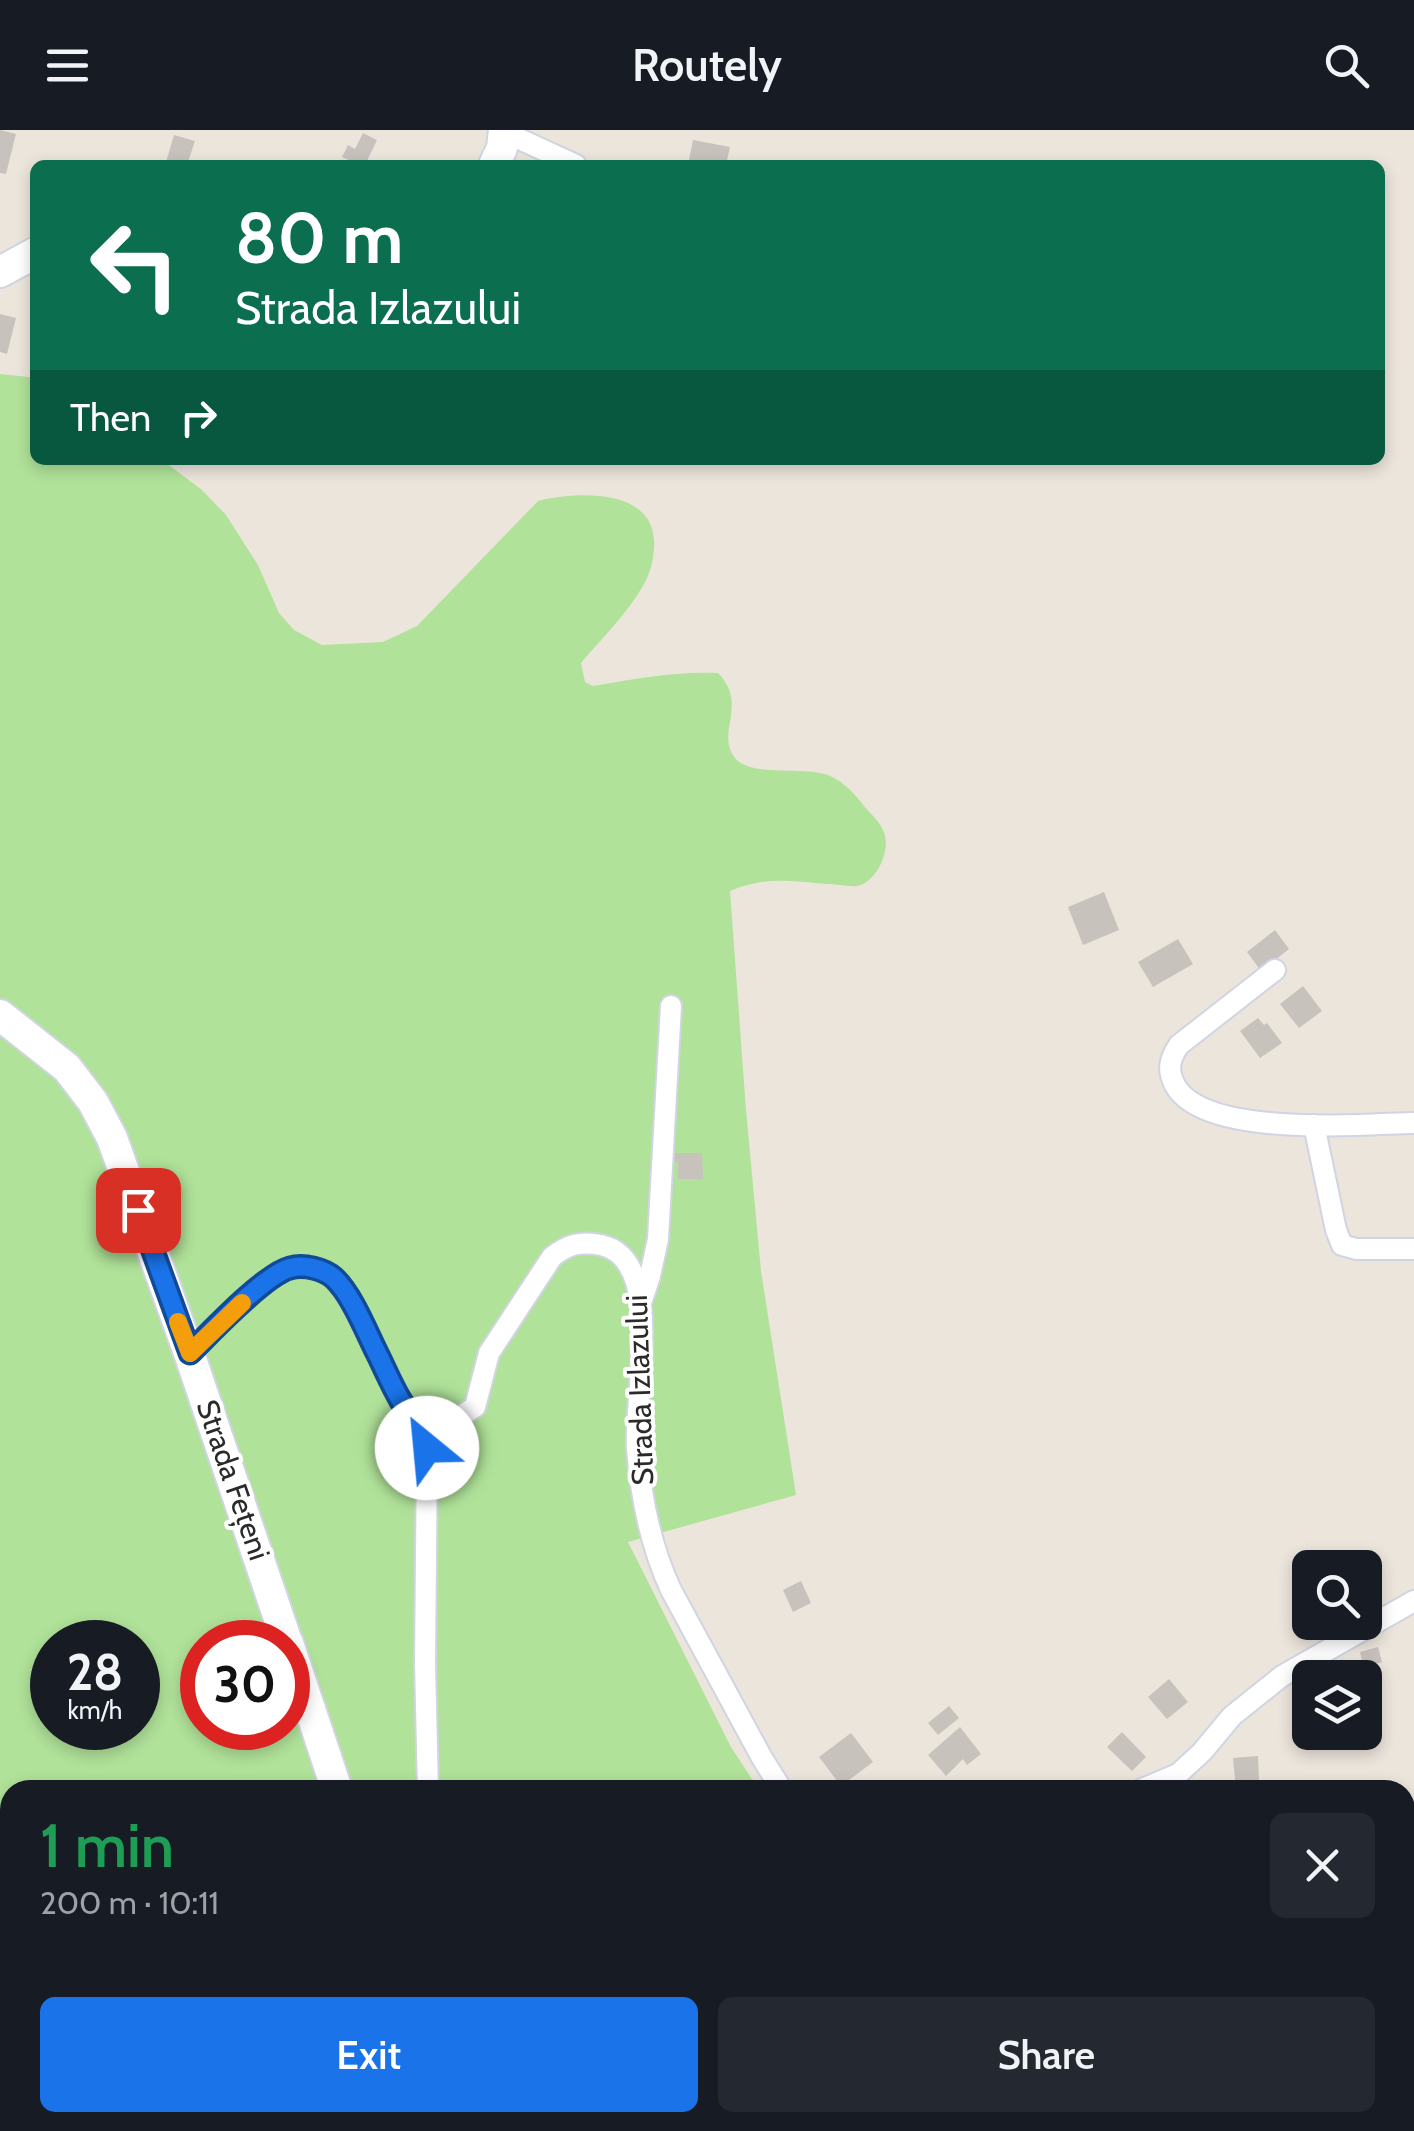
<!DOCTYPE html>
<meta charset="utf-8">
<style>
body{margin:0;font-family:Cabin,sans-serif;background:#242831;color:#f1f3f6;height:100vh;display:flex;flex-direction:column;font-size:38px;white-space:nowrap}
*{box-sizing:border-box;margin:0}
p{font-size:32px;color:#9ea1a6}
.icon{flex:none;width:55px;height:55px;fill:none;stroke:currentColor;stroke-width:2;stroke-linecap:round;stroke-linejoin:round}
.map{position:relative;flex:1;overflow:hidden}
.details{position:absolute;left:0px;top:1650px;width:1415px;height:352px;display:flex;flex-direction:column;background:#171b24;border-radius:30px 30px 0 0;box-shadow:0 5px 15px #0003}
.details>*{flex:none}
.top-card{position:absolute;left:30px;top:30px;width:1355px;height:305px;border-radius:15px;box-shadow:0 5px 15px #0003;background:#0b6e4f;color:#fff;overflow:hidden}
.tools{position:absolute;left:1292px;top:1420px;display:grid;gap:20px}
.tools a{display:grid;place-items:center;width:90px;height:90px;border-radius:15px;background:#171b24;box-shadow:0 5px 15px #0003;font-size:50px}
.speed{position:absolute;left:30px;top:1490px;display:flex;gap:20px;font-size:50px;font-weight:700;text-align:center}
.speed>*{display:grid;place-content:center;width:130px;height:130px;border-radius:50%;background:#171b24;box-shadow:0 5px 15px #0003;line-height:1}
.speed small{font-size:25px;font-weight:400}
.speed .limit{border:15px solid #d22;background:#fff;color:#111}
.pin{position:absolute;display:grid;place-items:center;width:85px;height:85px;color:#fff;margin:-42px;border-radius:20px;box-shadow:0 5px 15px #0006}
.me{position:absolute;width:110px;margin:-55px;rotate:332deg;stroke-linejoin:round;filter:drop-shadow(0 0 8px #0008)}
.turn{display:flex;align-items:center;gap:35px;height:210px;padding:0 40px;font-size:45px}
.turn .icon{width:130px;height:130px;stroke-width:2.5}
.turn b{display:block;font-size:70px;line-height:85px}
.then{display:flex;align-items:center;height:95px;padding:0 40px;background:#0003;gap:20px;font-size:38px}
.round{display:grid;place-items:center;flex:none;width:105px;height:105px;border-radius:15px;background:#242831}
.overview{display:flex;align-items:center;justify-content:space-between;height:170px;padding:0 40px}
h1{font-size:60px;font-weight:600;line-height:75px;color:#1e9e55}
.cta{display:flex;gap:20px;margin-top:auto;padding:20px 40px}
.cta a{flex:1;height:115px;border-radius:15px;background:#1a73e8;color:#fff;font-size:40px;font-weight:600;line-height:115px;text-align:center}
.cta a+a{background:#242831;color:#f1f3f6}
header{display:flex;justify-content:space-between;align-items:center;height:130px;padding:0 40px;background:#171b24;font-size:45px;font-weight:600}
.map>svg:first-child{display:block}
</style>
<header><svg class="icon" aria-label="menu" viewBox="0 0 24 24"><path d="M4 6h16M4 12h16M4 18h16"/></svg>Routely<svg class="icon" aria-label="search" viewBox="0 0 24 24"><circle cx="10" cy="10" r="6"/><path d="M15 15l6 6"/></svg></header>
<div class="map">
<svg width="1414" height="2001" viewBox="0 0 1414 2001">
<rect width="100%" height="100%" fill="#ece5dc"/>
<path fill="#b0e299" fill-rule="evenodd" d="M0,244L29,247L35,251V330H162L202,360L226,385L258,435L279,483L294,500L322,515L383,512L417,496L538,371C574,362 651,357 654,410C655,424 651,442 644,454C628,483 602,508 581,533L585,552L593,556C635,549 676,541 718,543C749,574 715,603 735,628C751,648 806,635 830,646C844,652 855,664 864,676C870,683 879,691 883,700C892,718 878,752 857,756C849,757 836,754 827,754C790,751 765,746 730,761L746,980L761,1141L796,1365L628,1412L731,1617L759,1660H10V1992H1405V1904L1414,1903V2001H0ZM52,1512H138V1598H52ZM202,1512H288V1598H202Z"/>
<g fill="#c7c2bc">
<path d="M0,0L16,4L6,44L0,43Z"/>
<path d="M363,3L377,10L365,35H349L351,31L342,27L348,15L355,19Z"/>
<path d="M174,5L195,11L187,35L166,32Z"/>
<path d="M693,10L730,17L726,35H688Z"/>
<path d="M0,184L16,188L7,224L0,222Z"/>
<path d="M1104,762L1119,800L1083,815L1068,777Z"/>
<path d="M1275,800L1289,819L1261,841L1247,822Z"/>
<path d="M1178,809L1193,834L1153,857L1138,832Z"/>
<path d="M1303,856L1322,881L1299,898L1280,874Z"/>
<path d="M1258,888L1264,895L1267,893L1282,913L1260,928L1240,901Z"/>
<path d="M673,1023H702L703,1049H678V1032H673Z"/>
<path d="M801,1451L811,1473L793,1482L783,1460Z"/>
<path d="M1378,1517L1382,1532L1364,1538L1360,1522Z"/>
<path d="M1169,1549L1188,1572L1167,1589L1148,1567Z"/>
<path d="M1310,1557V1576L1296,1579L1293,1560Z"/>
<path d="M949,1576L959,1588L938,1605L928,1593Z"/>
<path d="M960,1597L981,1624L967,1635L963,1629L946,1646L928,1625Z"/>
<path d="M1122,1602L1146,1627L1132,1641L1107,1617Z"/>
<path d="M851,1603L873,1632L841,1656L819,1627Z"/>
<path d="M1258,1626L1259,1650L1253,1651L1254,1660H1236L1233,1628Z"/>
</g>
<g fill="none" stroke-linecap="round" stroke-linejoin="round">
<g stroke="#d1d4e2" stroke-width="24">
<g id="street">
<path d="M504,2L576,35"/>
<path d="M1275,840L1179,915C1171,927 1167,937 1173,951C1196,1009 1361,994 1414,993"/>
<path d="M1314,995L1336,1100L1342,1115L1356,1119H1414"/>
<path d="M642,1170L650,1146L658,1109L671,876"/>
<path d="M189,1223C212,1202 262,1145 290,1138C304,1135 324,1139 335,1149C347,1161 355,1180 363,1196C376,1221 389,1247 402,1272C428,1304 443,1298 475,1277L489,1223L552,1127C568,1114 581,1111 601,1115C667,1129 633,1271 637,1319C641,1368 650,1415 671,1460L762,1628L782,1660"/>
<path d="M414,1287L424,1303L427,1318L425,1533L428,1660"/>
<path d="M1140,1660L1178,1644L1202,1622L1232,1586L1282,1546L1414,1471"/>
<path d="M1072,1992L1079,2001"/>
</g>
</g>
<g stroke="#d1d4e2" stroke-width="34">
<g id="secondary">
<path d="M494,35L502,18L504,0"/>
<path d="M0,142L35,123"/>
<path d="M0,885L67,938L93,972L112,1008L189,1223L287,1512"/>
<path d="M288,1513L337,1660"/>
<path d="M460,1992L464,2001"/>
</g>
</g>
<path stroke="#c3c3c3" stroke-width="4" stroke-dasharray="8 5" stroke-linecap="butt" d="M1029,1992L1032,2001"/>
<use href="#street" stroke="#fff" stroke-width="20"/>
<use href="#secondary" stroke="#fff" stroke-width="30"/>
</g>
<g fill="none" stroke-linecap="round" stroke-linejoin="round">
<g stroke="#114b97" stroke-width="25">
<path id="route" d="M138,1080L190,1223C210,1203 264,1145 290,1138C304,1134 324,1139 334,1148C352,1165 366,1201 377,1223C385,1239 392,1256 401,1271C413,1289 423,1296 427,1318"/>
</g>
<use href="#route" stroke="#1a73e8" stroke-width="18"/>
<path stroke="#f59e0b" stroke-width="18" d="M178,1192L190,1223L242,1173"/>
</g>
<g text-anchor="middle" stroke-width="8" stroke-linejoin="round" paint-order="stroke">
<g font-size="30" fill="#2a2a2a" stroke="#fff">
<text transform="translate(640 1260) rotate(-92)" y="10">Strada Izlazului</text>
<text transform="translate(233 1350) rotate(71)" y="10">Strada Fețeni</text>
</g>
</g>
</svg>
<div class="tools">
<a><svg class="icon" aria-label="search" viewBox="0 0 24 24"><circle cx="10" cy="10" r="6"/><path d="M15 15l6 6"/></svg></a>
<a><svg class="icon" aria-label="layers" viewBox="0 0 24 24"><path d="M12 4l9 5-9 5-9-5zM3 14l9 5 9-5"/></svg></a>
</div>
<div class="speed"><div>28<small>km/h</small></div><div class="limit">30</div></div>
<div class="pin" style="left:138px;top:1080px;background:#d93025"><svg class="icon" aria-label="arrive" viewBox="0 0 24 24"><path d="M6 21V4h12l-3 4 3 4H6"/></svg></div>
<svg class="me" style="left:427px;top:1318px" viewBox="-20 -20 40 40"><circle r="19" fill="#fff"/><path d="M0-13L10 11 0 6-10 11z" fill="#1a73e8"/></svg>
<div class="top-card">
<div class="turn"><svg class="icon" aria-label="left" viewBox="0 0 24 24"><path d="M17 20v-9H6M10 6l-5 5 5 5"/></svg><div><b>80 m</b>Strada Izlazului</div></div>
<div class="then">Then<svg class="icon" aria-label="right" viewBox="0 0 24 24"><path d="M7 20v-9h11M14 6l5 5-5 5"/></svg></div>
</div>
<section class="details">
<div class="overview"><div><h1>1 min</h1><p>200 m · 10:11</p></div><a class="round"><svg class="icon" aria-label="close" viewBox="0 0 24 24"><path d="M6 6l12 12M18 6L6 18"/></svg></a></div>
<div class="cta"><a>Exit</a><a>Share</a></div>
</section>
</div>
